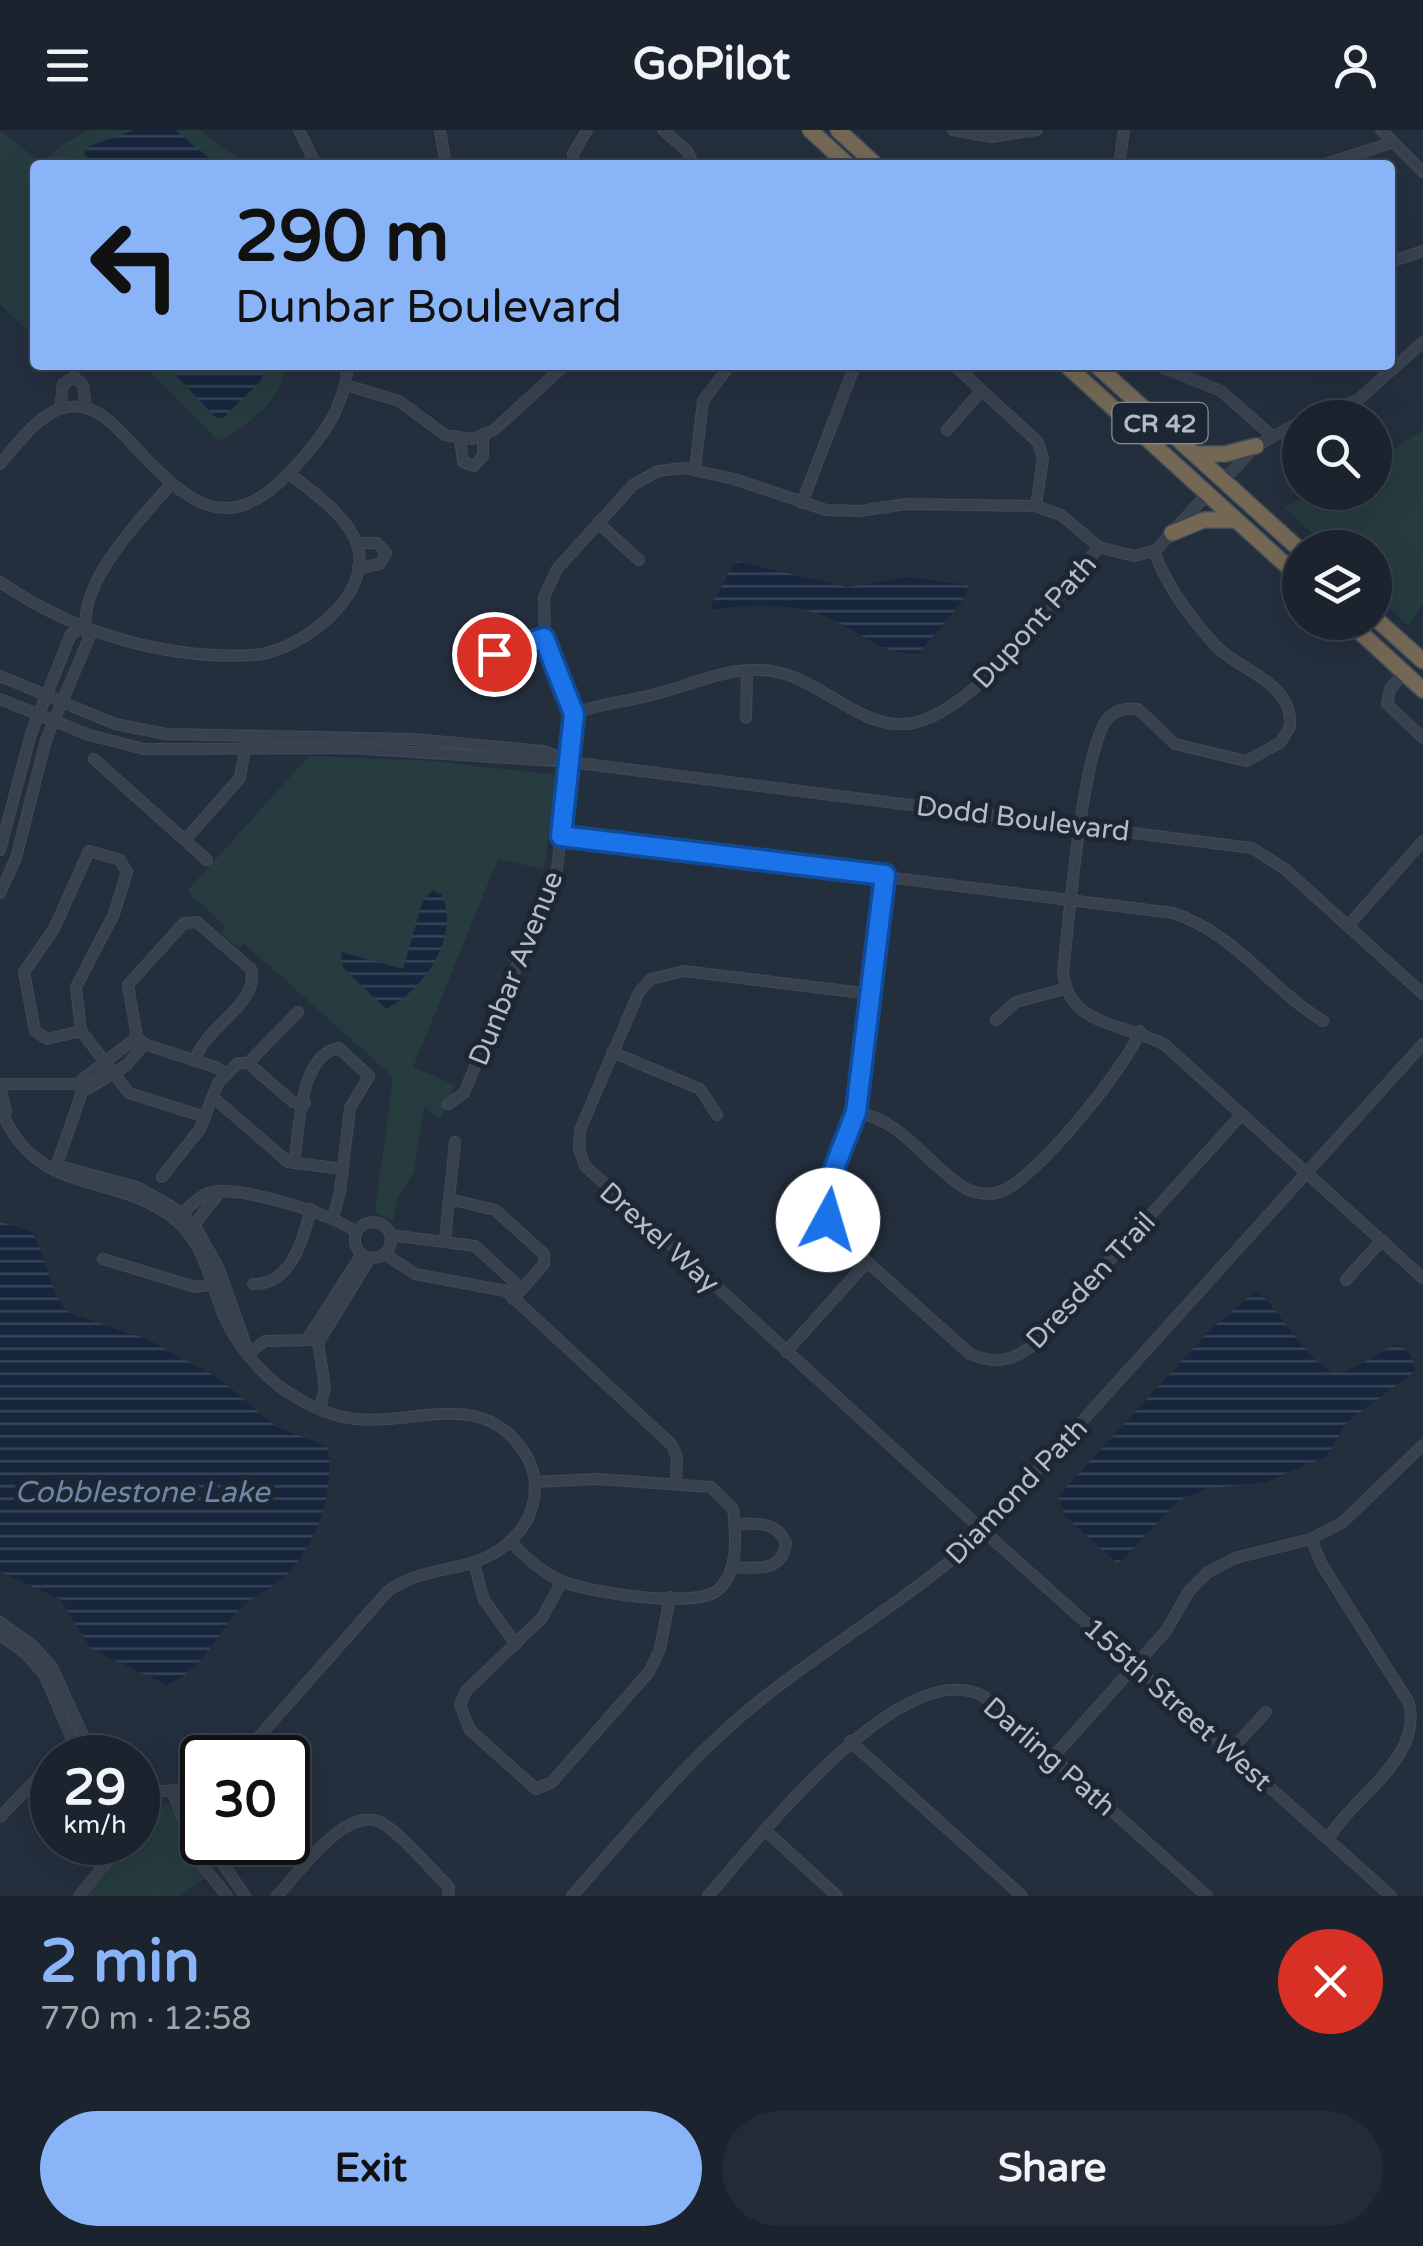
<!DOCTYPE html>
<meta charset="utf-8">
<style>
body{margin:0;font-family:"Varela Round",sans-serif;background:#242b36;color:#f1f3f6;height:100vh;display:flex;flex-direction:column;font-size:38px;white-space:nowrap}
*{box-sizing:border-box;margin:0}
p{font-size:32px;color:#a0a4aa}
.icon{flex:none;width:55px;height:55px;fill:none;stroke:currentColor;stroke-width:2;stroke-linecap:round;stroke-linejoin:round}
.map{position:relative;height:1766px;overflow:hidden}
.sheet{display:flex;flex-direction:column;background:#1b232e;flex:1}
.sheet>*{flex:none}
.top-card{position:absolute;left:30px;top:30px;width:1365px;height:210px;border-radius:10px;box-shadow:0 10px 40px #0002,0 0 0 2px #39404a;background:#8ab4f8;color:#111;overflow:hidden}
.fabs{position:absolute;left:1282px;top:270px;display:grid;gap:20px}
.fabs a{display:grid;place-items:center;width:110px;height:110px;border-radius:50%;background:#1b232e;box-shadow:0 10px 40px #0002,0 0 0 2px #39404a;font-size:50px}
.speed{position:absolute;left:30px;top:1605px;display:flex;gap:20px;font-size:50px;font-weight:700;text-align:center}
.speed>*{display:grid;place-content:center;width:130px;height:130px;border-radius:50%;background:#1b232e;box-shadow:0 10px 40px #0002,0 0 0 2px #39404a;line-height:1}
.speed small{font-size:25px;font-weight:400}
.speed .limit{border:5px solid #111;border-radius:15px;background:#fff;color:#111}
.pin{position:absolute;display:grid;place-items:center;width:85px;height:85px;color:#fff;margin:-42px;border:5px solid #fff;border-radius:50%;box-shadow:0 2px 10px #0007}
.me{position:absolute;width:110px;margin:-55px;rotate:6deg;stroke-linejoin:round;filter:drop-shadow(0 0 8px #0008)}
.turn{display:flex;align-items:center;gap:35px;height:210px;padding:0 40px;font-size:45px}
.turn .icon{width:130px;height:130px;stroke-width:2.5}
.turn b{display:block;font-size:70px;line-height:85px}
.round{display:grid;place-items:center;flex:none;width:105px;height:105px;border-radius:52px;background:#242b36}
.summary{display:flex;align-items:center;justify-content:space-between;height:170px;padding:0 40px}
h1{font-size:60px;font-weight:800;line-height:75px;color:#8ab4f8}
.primary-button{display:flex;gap:20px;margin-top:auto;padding:20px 40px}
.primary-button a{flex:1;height:115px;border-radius:60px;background:#8ab4f8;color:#111;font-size:40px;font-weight:800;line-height:115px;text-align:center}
.primary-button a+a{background:#242b36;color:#f1f3f6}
header{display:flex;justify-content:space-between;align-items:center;height:130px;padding:0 40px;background:#1b232e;font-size:45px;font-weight:800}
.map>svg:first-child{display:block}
</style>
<header><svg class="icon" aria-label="menu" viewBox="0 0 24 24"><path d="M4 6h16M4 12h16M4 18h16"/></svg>GoPilot<svg class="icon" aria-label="person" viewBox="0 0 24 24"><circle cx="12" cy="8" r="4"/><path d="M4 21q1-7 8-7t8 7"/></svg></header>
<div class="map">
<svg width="1423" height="1766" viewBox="0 0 1423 1766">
<defs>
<pattern id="water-rules" width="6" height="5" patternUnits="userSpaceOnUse" patternTransform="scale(2.5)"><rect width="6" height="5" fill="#17263c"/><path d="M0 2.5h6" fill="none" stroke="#364457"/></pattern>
</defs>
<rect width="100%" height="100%" fill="#242f3e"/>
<g fill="#263c3f">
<path d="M0,0L42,34L62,15L89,0H200L246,35H35V196L25,198L0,174Z"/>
<path d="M143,235H285C284,270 246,296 218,311Z"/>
<path d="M1423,301V474L1408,495L1375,464V418L1326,417L1285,378L1310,363L1375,362V330Z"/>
<path d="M309,626L434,631L556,645L544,739L498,729L413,937L455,955L440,990L424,976L414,1042L398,1066L393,1090L375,1082L393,947L244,813L239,818L221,803L226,797L187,761Z"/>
<path d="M145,1672L170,1675L205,1748L179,1766H87L130,1713L138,1712V1693Z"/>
</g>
<g fill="url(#water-rules)">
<path d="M134,0H175L218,35H96L84,24L90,16Z"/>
<path d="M268,235L259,253L223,288L215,287L168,237Z"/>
<path d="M735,431L847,457L907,447L969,455L961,473L919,523C883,526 864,504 833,490C794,471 751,474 709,480Z"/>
<path d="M433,760L442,765C461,807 423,861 386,879L343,838L341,822L403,839L423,770Z"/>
<path d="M0,1092L31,1101C46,1124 52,1169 69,1183L149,1210L221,1250L275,1296L328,1317C334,1362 319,1411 286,1445C271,1460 249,1468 236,1483C214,1509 200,1542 167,1555L91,1519L60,1469L0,1442Z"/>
<path d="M1256,1161C1280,1177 1314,1246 1340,1242C1361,1239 1378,1220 1398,1214L1411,1225L1415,1241L1347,1292L1327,1326L1266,1352L1206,1359L1178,1371L1118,1434L1065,1386L1058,1366L1212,1198Z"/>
</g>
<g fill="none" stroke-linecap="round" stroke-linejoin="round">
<g stroke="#414a57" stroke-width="12">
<g id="minor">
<path d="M299,0L316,35"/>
<path d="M440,0L446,35"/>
<path d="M663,0L687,21L694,35"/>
<path d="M953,0L992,7L1037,0"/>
<path d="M1381,0L1423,42"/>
<path d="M574,35L573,24L587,0"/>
<path d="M1119,35L1124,0"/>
<path d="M1322,35L1391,13"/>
<path d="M1390,132L1423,121"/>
<path d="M954,235L1038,312L1043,328L1036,376"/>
<path d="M1157,235L1221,261L1271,305"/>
<path d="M346,255L399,271L445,305L472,309L494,300L565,235"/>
<path d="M60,279L63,254L74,247L83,255L86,278"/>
<path d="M1314,288L1359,269L1423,212"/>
<path d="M947,300L981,261"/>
<path d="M460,308L463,332L474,336L483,326V307"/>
<path d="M0,334C21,310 48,268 86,278C105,283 121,302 134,316C188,373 227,409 291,341C321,309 344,280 348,235"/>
<path d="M695,339L703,271L730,235"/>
<path d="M1223,351L1256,316L1300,292"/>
<path d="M802,373L855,235"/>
<path d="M598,393L639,430"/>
<path d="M357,413H377L386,423L380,434L358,438"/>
<path d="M1154,421C1166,455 1189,486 1214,514C1238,541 1294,551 1290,597L1280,613L1246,631L1175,614L1138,579C1127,578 1118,579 1109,587C1082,615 1069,794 1063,841C1068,898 1124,892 1165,915L1423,1148"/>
<path d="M0,452C73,502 164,530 253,525C297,523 375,466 357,414C347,385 312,362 289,343"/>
<path d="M477,538L503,520L545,508"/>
<path d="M1404,543L1390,559L1387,574L1423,608"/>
<path d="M0,546L115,594L166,604L413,609L544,621L565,629"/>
<path d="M0,569L89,605L144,619L351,618L570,632L1252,718L1285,739L1423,864"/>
<path d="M574,584C600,573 628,572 655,564C697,554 737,531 781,543C826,554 864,602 913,593C976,581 1058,467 1099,417"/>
<path d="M746,588L747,541"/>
<path d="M94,629L207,730"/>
<path d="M561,706L1173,783C1235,803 1269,858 1323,891"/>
<path d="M185,710L240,648L246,613"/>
<path d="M0,720L31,604L71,504L84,496"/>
<path d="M885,745L856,982L827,1057L824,1076L834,1102L970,1224C994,1234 1009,1232 1031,1217L1242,984"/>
<path d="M0,763L16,728L46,610L89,508C69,461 143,386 172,353"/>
<path d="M1348,796L1423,711"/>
<path d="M871,864L684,841L651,849L639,862L580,1000L579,1019L585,1036L977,1395L1391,1766"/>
<path d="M996,890L1016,872L1064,859"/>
<path d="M81,901L76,857L114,784L127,742L120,730L89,721L54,799L24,842L35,901L47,909L81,901L129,963L205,987"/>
<path d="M137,907L128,855L184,793L197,792L251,839C260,875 203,897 195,931"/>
<path d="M137,907L144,914L218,938L226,945"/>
<path d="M612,922L700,959L717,985"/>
<path d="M248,933L293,972L305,973"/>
<path d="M0,954H77L137,907"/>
<path d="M0,957L6,982"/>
<path d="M82,962L127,935L144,914"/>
<path d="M214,968L288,1032L343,1039"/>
<path d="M448,974L464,963L557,739L574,591L568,562L545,508L544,467L557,439L633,355L658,341L684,338L734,349L826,380L860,381L906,374L1036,376L1061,385L1099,417L1134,426L1156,420L1207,364"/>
<path d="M0,978C35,1065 105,1042 166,1083C204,1107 208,1147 224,1186C235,1213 261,1244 286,1261C306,1274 332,1287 356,1289C410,1295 472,1263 514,1309C527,1323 535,1338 535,1357C535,1381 524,1400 506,1415C469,1445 428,1433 388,1461L240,1628"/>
<path d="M856,982C902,990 925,1032 962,1056C972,1063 988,1066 999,1062C1033,1053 1128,935 1140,901"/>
<path d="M294,1033C300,1001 298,925 339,918L369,946L350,978L340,1062L333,1088"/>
<path d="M59,1036L137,1057L176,1079L195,1096L219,1139L248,1221"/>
<path d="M55,1040L82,962"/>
<path d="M162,1047L200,999L218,953L238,933H248L298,882"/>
<path d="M449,1069L495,1080L544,1124V1134L522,1159"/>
<path d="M180,1086C188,1078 201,1064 212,1062C240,1056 333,1084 356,1102"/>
<circle cx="373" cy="1110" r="18"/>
<path d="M190,1100L220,1062"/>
<path d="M391,1105L475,1116L522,1159L513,1169"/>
<path d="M445,1109L455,1012"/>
<path d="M385,1124L415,1144L506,1161L672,1315L677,1327L676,1352"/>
<path d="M103,1129L195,1157L217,1154"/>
<path d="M1346,1150L1382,1110"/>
<path d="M253,1154C291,1155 303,1110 311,1079"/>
<path d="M308,1208L362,1124"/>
<path d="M786,1222L866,1133"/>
<path d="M249,1223L265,1211L313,1210"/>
<path d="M320,1279L325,1257L318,1213L370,1128"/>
<path d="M1311,1409L1322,1435L1409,1573C1423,1629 1353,1666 1328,1709"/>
<path d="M510,1411C525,1427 540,1441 559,1450C586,1463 695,1479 718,1460C739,1443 736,1403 733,1379L711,1357L597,1349L535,1352"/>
<path d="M474,1434L484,1470L516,1514"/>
<path d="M733,1437C756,1438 782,1443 786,1413C776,1390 757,1394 735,1394"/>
<path d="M562,1451L542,1488L466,1561L460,1575L470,1600L536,1659L552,1652L649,1542L660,1519L670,1467"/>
<path d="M0,1492L32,1515L52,1537L93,1628"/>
<path d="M0,1505L25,1523L44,1544L80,1628"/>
<path d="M850,1611L1022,1766"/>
<path d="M1230,1621L1266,1582"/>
<path d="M1053,1627L1166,1501L1189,1461L1208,1442L1235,1428L1311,1409L1343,1392L1423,1315"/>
<path d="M61,1628L79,1617"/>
<path d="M187,1661L202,1702"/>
<path d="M173,1663L199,1731L227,1766"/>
<path d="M138,1664L202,1657"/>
<path d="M0,1687L52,1633"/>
<path d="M766,1701L837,1766"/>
<path d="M208,1712L245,1766"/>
<path d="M79,1766L123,1712"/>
<path d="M277,1766C299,1743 345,1676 380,1692C399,1701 432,1741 449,1757L448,1766"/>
<path d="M572,1766C631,1700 688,1628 758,1572C828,1516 905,1471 973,1412L1423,914"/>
<path d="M708,1766C757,1711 903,1520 985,1567L1207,1766"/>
</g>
</g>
<g stroke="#434c59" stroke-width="18">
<g id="highway">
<path d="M810,0L848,35"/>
<path d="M838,0L876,35"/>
<path d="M1066,235L1300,448"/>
<path d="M1096,235L1300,420"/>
<path d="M1194,324H1225L1256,316"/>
<path d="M1172,403L1204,390H1235"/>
<path d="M1375,488L1423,531"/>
<path d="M1349,492L1423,560"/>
</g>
</g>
<use href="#minor" stroke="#38414e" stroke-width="10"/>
<use href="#highway" stroke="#746855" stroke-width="15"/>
</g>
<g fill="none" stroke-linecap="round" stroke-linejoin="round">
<g stroke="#114b97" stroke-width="25">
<path id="route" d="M494,524L544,508L574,584L561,706L885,745L856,982L827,1057L828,1090"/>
</g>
<use href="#route" stroke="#1a73e8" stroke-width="18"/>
</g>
<g text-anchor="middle" stroke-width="10" stroke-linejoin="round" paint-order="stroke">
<rect fill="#1d2633" stroke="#878f9c" stroke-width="2.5" x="1112.5" y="273" width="95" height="40" rx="8"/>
<g font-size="25" font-weight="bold" fill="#b4bcc9">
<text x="1160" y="302">CR 42</text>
</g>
<g font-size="28" fill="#b4bcc9" stroke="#1d2633">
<text transform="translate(1034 491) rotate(-48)" y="10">Dupont Path</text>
<text transform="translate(1023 688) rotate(7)" y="10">Dodd Boulevard</text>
<text transform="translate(515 838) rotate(-68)" y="10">Dunbar Avenue</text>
<text transform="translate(660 1107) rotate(42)" y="10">Drexel Way</text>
<text transform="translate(1090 1150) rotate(-47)" y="10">Dresden Trail</text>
<text transform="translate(1016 1361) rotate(-46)" y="10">Diamond Path</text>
<text transform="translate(1178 1574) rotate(42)" y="10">155th Street West</text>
<text transform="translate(1050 1626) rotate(41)" y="10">Darling Path</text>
</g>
<g font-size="30" font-style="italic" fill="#6d86a8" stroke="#1d2633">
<text x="142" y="1372">Cobblestone Lake</text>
</g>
</g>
</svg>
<div class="fabs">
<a><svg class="icon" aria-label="search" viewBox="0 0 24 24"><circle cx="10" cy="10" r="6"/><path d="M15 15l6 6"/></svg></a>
<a><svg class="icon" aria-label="layers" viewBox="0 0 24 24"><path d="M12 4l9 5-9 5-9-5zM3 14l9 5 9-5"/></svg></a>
</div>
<div class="speed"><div>29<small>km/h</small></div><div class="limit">30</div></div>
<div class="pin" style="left:494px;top:524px;background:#d93025"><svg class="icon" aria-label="arrive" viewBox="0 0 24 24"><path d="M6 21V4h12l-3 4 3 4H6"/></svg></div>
<svg class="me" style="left:828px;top:1090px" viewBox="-20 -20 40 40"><circle r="19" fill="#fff"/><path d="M0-13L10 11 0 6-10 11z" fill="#1a73e8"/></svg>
<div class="top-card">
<div class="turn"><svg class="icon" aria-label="left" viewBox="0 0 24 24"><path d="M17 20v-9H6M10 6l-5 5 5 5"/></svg><div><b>290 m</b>Dunbar Boulevard</div></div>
</div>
</div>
<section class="sheet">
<div class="summary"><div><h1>2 min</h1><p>770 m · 12:58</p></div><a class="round" style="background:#d93025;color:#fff"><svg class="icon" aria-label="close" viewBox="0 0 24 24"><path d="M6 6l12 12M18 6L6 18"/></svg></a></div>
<div class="primary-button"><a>Exit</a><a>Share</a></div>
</section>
